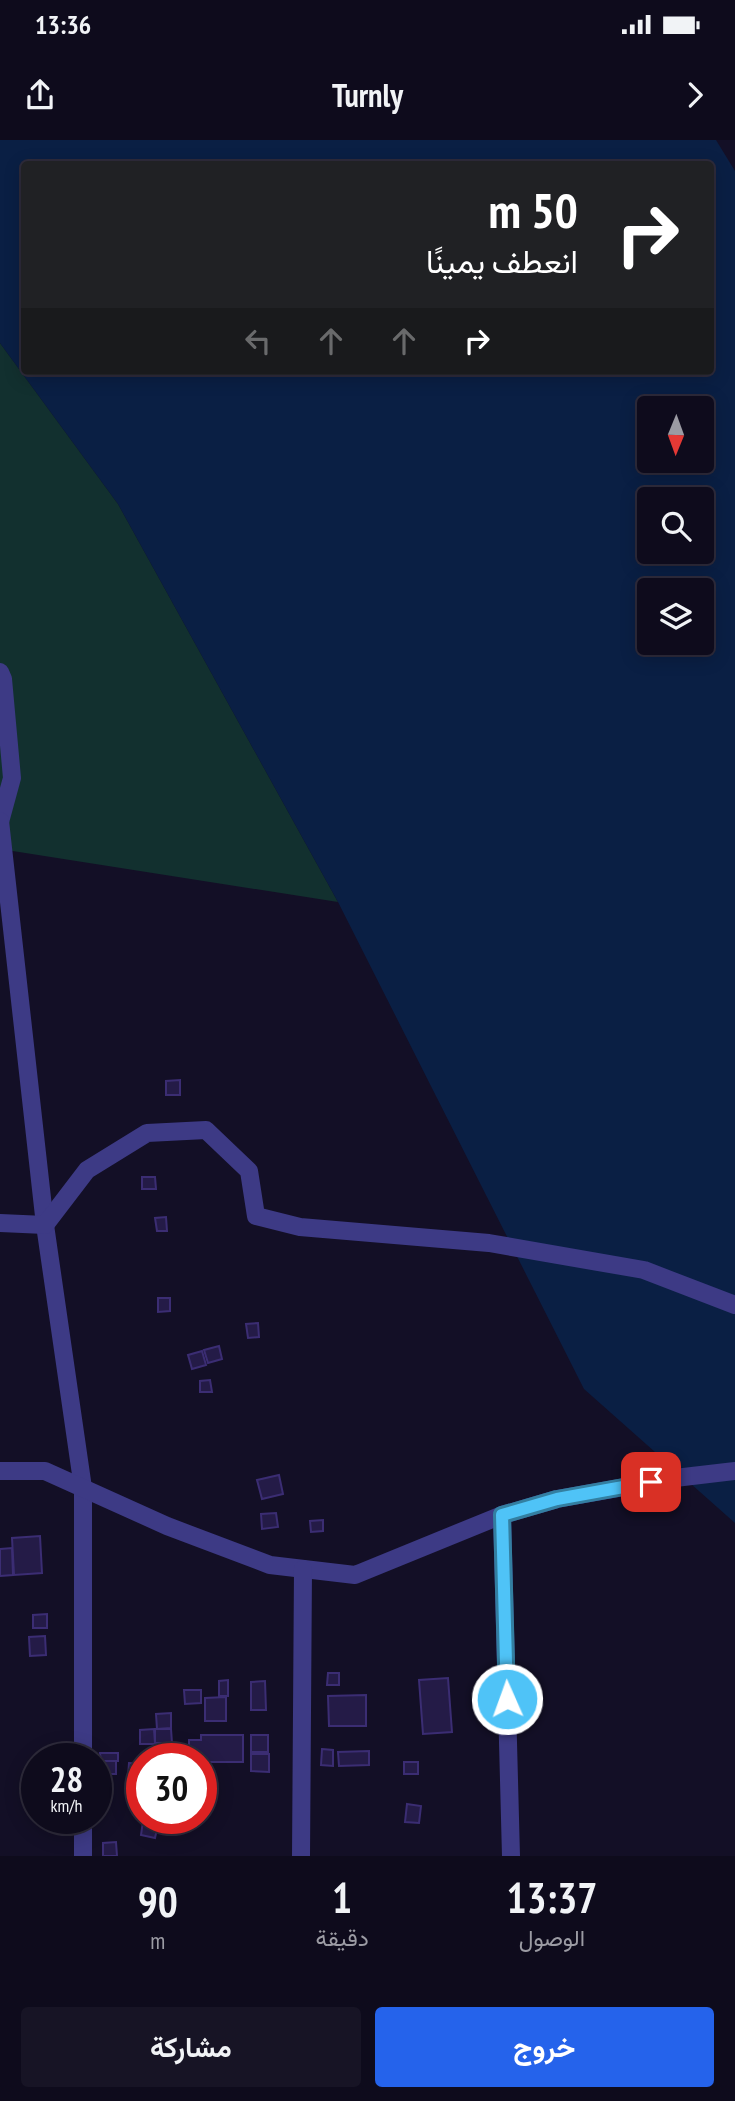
<!DOCTYPE html>
<html lang="ar">
<meta charset="utf-8">
<style>
body{margin:0;font-family:"PT Sans Narrow",Vazirmatn,sans-serif;background:#171425;color:#f1f3f6;direction:rtl;height:100vh;display:flex;flex-direction:column;font-size:26px;white-space:nowrap}
*{box-sizing:border-box;margin:0}
p{font-size:23px;color:#9b9ba3}
.icon{flex:none;width:38px;height:38px;fill:none;stroke:currentColor;stroke-width:2;stroke-linecap:round;stroke-linejoin:round}
.map{position:relative;height:1716px;overflow:hidden;direction:ltr}
.drawer{display:flex;flex-direction:column;background:#0e0b1c;flex:1}
.drawer>*{flex:none}
.top-card{position:absolute;left:21px;top:21px;width:693px;height:214px;border-radius:7px;box-shadow:0 4px 18px #0003,0 0 0 2px #2e2b3b;direction:rtl;background:#202124;color:#fff;overflow:hidden}
.needle{width:46px;rotate:181deg}
.fabs{position:absolute;left:637px;top:256px;display:grid;gap:14px}
.fabs a{display:grid;place-items:center;width:77px;height:77px;border-radius:7px;background:#0e0b1c;box-shadow:0 4px 18px #0003,0 0 0 2px #2e2b3b;font-size:35px}
.speed{position:absolute;left:21px;top:1603px;display:flex;gap:14px;font-size:35px;font-weight:700;text-align:center}
.speed>*{display:grid;place-content:center;width:91px;height:91px;border-radius:50%;background:#0e0b1c;box-shadow:0 4px 18px #0003,0 0 0 2px #2e2b3b;line-height:1}
.speed small{font-size:18px;font-weight:400}
.speed .limit{border:10px solid #d22;background:#fff;color:#111}
.pin{position:absolute;display:grid;place-items:center;width:60px;height:60px;color:#fff;margin:-30px;border-radius:14px;box-shadow:0 4px 10px #0006}
.me{position:absolute;width:77px;margin:-38px;rotate:358deg;stroke-linejoin:round;filter:drop-shadow(0 0 5px #0008)}
.turn{display:flex;align-items:center;gap:24px;height:147px;padding:0 21px;font-size:32px}
.turn .icon{width:91px;height:91px;stroke-width:2.5}
.turn b{display:block;font-size:49px;line-height:60px}
.lanes{display:flex;align-items:center;height:66px;padding:0 21px;background:#0003;justify-content:center;gap:35px;direction:ltr}
.lanes .off{opacity:.35}
.eta{display:flex;justify-content:space-evenly;align-items:center;height:119px;text-align:center}
.eta b{font-size:42px;font-weight:700;line-height:49px}
.cta{display:flex;gap:14px;margin-top:auto;padding:14px 21px}
.cta a{flex:1;height:80px;border-radius:7px;background:#2563eb;color:#fff;font-size:28px;font-weight:700;line-height:80px;text-align:center}
.cta a+a{background:#171425;color:#f1f3f6}
.status{display:flex;justify-content:space-between;align-items:center;height:49px;padding:0 35px;background:#0e0b1c;direction:ltr}
.status svg{height:19px;fill:currentColor}
header{display:flex;justify-content:space-between;align-items:center;height:91px;padding:0 21px;background:#0e0b1c;font-size:32px;font-weight:700}
.map>svg:first-child{display:block}
</style>
<div class="status"><b>13:36</b><svg viewBox="0 0 49 12"><path d="M0 12V9h3v3zM5 12V6h3v6zM10 12V3h3v9zM15 12V0h3v12zM26 1h20v11H26zM47 4h2v5h-2z"/></svg></div>
<header><svg class="icon" aria-label="forward" viewBox="0 0 24 24"><path d="M9 5l7 7-7 7"/></svg>Turnly<svg class="icon" aria-label="share" viewBox="0 0 24 24"><path d="M12 15V3M7 8l5-5 5 5M5 13v7h14v-7"/></svg></header>
<div class="map">
<svg width="735" height="1716" viewBox="0 0 735 1716">
<rect width="100%" height="100%" fill="#130f26"/>
<path fill="#12302f" d="M0,203L118,364L338,762L0,709Z"/>
<path fill="#0a1f44" fill-rule="evenodd" d="M0,0H716L735,31V1383L584,1249L338,762L118,364L0,203ZM24,24H710V231H24ZM649,268H702V320H649ZM649,359H702V411H649ZM649,450H702V502H649Z"/>
<g fill="#241b47" stroke="#3b2d73" stroke-width="2">
<path d="M180,940V955H166V941Z"/>
<path d="M142,1037H155L156,1049H142Z"/>
<path d="M166,1077L167,1091H157L155,1078Z"/>
<path d="M158,1158H170V1171L158,1172Z"/>
<path d="M258,1183L259,1197L248,1198L246,1184Z"/>
<path d="M219,1206L222,1219L208,1223L204,1210Z"/>
<path d="M202,1211L206,1225L192,1229L188,1215Z"/>
<path d="M210,1240L212,1252H200V1241Z"/>
<path d="M279,1335L283,1354L262,1359L257,1340Z"/>
<path d="M276,1373L278,1387L262,1389L261,1374Z"/>
<path d="M323,1380V1391L311,1392L310,1381Z"/>
<path d="M40,1396L42,1433L14,1435L12,1398Z"/>
<path d="M12,1408L13,1435L0,1436V1409Z"/>
<path d="M47,1474V1488H33V1475Z"/>
<path d="M45,1496L46,1515L30,1516L29,1497Z"/>
<path d="M328,1533H339V1545H327Z"/>
<path d="M448,1538L452,1592L423,1594L419,1540Z"/>
<path d="M228,1540V1556H219V1541Z"/>
<path d="M265,1541L266,1570H251V1542Z"/>
<path d="M184,1550H201V1563L185,1564Z"/>
<path d="M366,1555V1586H329L328,1556Z"/>
<path d="M226,1557V1581H205V1558Z"/>
<path d="M171,1573V1588L157,1589L156,1574Z"/>
<path d="M154,1589L155,1604H140V1590Z"/>
<path d="M155,1589H171L172,1603H155Z"/>
<path d="M201,1595H243V1622H201V1619H189V1600H201Z"/>
<rect x="251" y="1595" width="17" height="17"/>
<path d="M322,1609L333,1610V1626L321,1625Z"/>
<path d="M369,1611V1625L339,1626L338,1612Z"/>
<path d="M100,1613H118V1621H101Z"/>
<path d="M251,1614H269V1632L251,1631Z"/>
<rect x="100" y="1621" width="16" height="13"/>
<rect x="404" y="1622" width="14" height="12"/>
<path d="M129,1623L141,1624V1637H128Z"/>
<path d="M407,1664L421,1666L419,1683L405,1682Z"/>
<path d="M143,1681L158,1684L155,1698L141,1695Z"/>
<path d="M116,1702L117,1716H103V1703Z"/>
</g>
<g fill="none" stroke-linecap="round" stroke-linejoin="round">
<g stroke="#3d3a85" stroke-width="18">
<path d="M0,532L3,539L12,638L0,682"/>
<path d="M0,681L45,1085L83,1348V1619"/>
<path d="M0,1083L45,1085L87,1030L147,993L206,990L249,1031L256,1076L300,1087L489,1103L644,1130L735,1165"/>
<path d="M0,1331H45L167,1386L270,1425L355,1435L502,1375L557,1359L675,1338L735,1331"/>
<path d="M502,1375L511,1716"/>
<path d="M83,1678V1716"/>
<path d="M301,1716L303,1429"/>
</g>
</g>
<g fill="none" stroke-linecap="round" stroke-linejoin="round">
<g stroke="#337fa1" stroke-width="18">
<path id="route" d="M507,1559L502,1375L557,1359L651,1342"/>
</g>
<use href="#route" stroke="#4fc3f7" stroke-width="12"/>
</g>
</svg>
<div class="fabs">
<a><svg class="needle" viewBox="-14 -14 28 28"><path d="M0-13l5 13h-10z" fill="#e53935"/><path d="M0 13l5-13h-10z" fill="#9b9ba3"/></svg></a>
<a><svg class="icon" aria-label="search" viewBox="0 0 24 24"><circle cx="10" cy="10" r="6"/><path d="M15 15l6 6"/></svg></a>
<a><svg class="icon" aria-label="layers" viewBox="0 0 24 24"><path d="M12 4l9 5-9 5-9-5zM3 14l9 5 9-5"/></svg></a>
</div>
<div class="speed"><div>28<small>km/h</small></div><div class="limit">30</div></div>
<div class="pin" style="left:651px;top:1342px;background:#d93025"><svg class="icon" aria-label="arrive" viewBox="0 0 24 24"><path d="M6 21V4h12l-3 4 3 4H6"/></svg></div>
<svg class="me" style="left:507px;top:1559px" viewBox="-20 -20 40 40"><circle r="17" fill="#4fc3f7" stroke="#fff" stroke-width="3"/><path d="M0-11L8 9 0 5-8 9z" fill="#fff"/></svg>
<div class="top-card">
<div class="turn"><svg class="icon" aria-label="right" viewBox="0 0 24 24"><path d="M7 20v-9h11M14 6l5 5-5 5"/></svg><div><b>50 m</b>انعطف يمينًا</div></div>
<div class="lanes"><svg class="icon off" aria-label="left" viewBox="0 0 24 24"><path d="M17 20v-9H6M10 6l-5 5 5 5"/></svg><svg class="icon off" aria-label="ahead" viewBox="0 0 24 24"><path d="M12 20V5M6 11l6-6 6 6"/></svg><svg class="icon off" aria-label="ahead" viewBox="0 0 24 24"><path d="M12 20V5M6 11l6-6 6 6"/></svg><svg class="icon" aria-label="right" viewBox="0 0 24 24"><path d="M7 20v-9h11M14 6l5 5-5 5"/></svg></div>
</div>
</div>
<section class="drawer">
<div class="eta">
<div><b>13:37</b><p>الوصول</p></div>
<div><b>1</b><p>دقيقة</p></div>
<div><b>90</b><p>m</p></div>
</div>
<div class="cta"><a>خروج</a><a>مشاركة</a></div>
</section>
